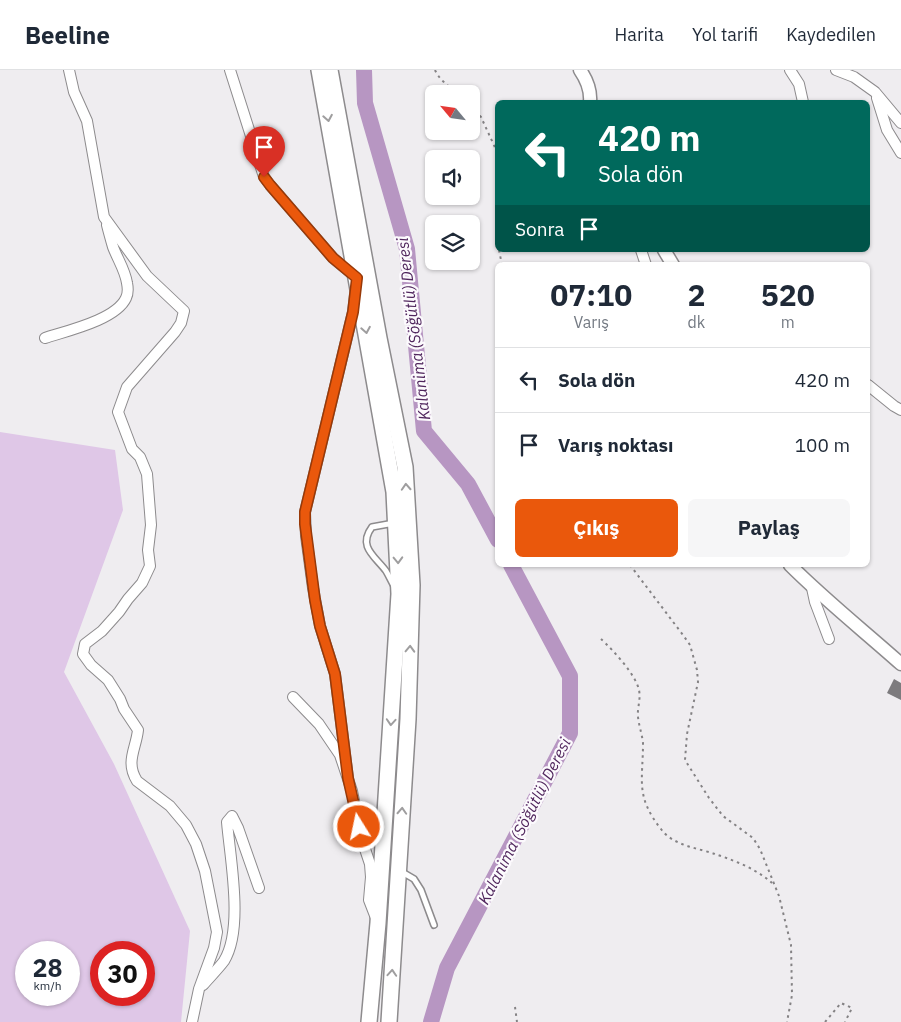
<!DOCTYPE html>
<html lang="tr">
<meta charset="utf-8">
<style>
body{margin:0;font-family:"IBM Plex Sans",sans-serif;background:#f6f6f7;color:#1f2937;height:100vh;display:flex;flex-direction:column;font-size:19px;white-space:nowrap}
*{box-sizing:border-box;margin:0}
p{font-size:16px;color:#747a83}
.icon{flex:none;width:28px;height:28px;fill:none;stroke:currentColor;stroke-width:2;stroke-linecap:round;stroke-linejoin:round}
.map{position:relative;flex:1;overflow:hidden}
.sheet{position:absolute;left:495px;top:192px;width:375px;height:305px;display:flex;flex-direction:column;background:#fff;border-radius:8px;box-shadow:0 1px 4px #0004}
.sheet>*{flex:none}
.banner{position:absolute;left:495px;top:30px;width:375px;height:152px;border-radius:8px;box-shadow:0 1px 4px #0004;background:#00695c;color:#fff;overflow:hidden}
.needle{width:32px;rotate:299deg}
.fabs{position:absolute;left:425px;top:15px;display:grid;gap:10px}
.fabs a{display:grid;place-items:center;width:55px;height:55px;border-radius:8px;background:#fff;box-shadow:0 1px 4px #0004;font-size:25px}
.speed{position:absolute;left:15px;top:871px;display:flex;gap:10px;font-size:25px;font-weight:700;text-align:center}
.speed>*{display:grid;place-content:center;width:65px;height:65px;border-radius:50%;background:#fff;box-shadow:0 1px 4px #0004;line-height:1}
.speed small{font-size:12px;font-weight:400}
.speed .limit{border:8px solid #d22;background:#fff;color:#111}
.pin{position:absolute;display:grid;place-items:center;width:42px;height:42px;color:#fff;margin:-51px -21px;border-radius:50% 50% 50% 0;rotate:-45deg;box-shadow:0 0 5px #0007}
.pin .icon{rotate:45deg}
.me{position:absolute;width:55px;margin:-28px;rotate:350deg;stroke-linejoin:round;filter:drop-shadow(0 0 4px #0008)}
.turn{display:flex;align-items:center;gap:18px;height:105px;padding:0 20px;font-size:22px}
.turn .icon{width:65px;height:65px;stroke-width:2.5}
.turn b{display:block;font-size:35px;line-height:42px}
.then{display:flex;align-items:center;height:48px;padding:0 20px;background:#0003;gap:10px;font-size:19px}
.eta{display:flex;justify-content:space-evenly;align-items:center;height:85px;text-align:center}
.eta b{font-size:30px;font-weight:800;line-height:35px}
.action{display:flex;gap:10px;margin-top:auto;padding:10px 20px}
.action a{flex:1;height:58px;border-radius:8px;background:#ea580c;color:#fff;font-size:20px;font-weight:800;line-height:58px;text-align:center}
.action a+a{background:#f6f6f7;color:#1f2937}
ul{padding:0;list-style:none}
li{display:flex;align-items:center;gap:15px;height:65px;padding:0 20px;border-top:1px solid #e0e1e3}
li div{flex:1}
li b{display:block;font-size:19px}
li em{font-style:normal}
header{display:flex;align-items:center;gap:30px;box-sizing:border-box;height:70px;padding:0 25px;background:#fff;border-bottom:1px solid #e0e1e3}
header strong{font-size:24px}
nav{display:flex;gap:28px;margin-inline-start:auto;font-size:18px}
.map>svg:first-child{display:block}
</style>
<header>
<strong>Beeline</strong>
<nav><a>Harita</a><a>Yol tarifi</a><a>Kaydedilen</a></nav>
</header>
<div class="map">
<svg width="901" height="952" viewBox="0 0 901 952">
<rect width="100%" height="100%" fill="#efedf0"/>
<path fill="#dfc7e7" fill-rule="evenodd" d="M0,362L115,380L123,440L64,602L114,694L190,861L181,952H0ZM26,882H69V925H26ZM101,882H144V925H101Z"/>
<g fill="none" stroke-linecap="round" stroke-linejoin="round">
<g stroke="#b796c2" stroke-width="16">
<path d="M364,0L365,33L407,179L424,361L468,414L498,470"/>
<path d="M431,952L447,898L570,663V606L511,495"/>
</g>
</g>
<path fill="#7d7b7e" d="M894,609L901,613V630L887,623Z"/>
<g fill="none" stroke-linecap="round" stroke-linejoin="round">
<g stroke="#8d8b8d" stroke-width="8">
<g id="service">
<path d="M394,453L372,457C357,477 376,487 386,501C389,506 391,511 394,516"/>
<path d="M402,802L414,809L421,820L434,855"/>
</g>
</g>
<g stroke="#8d8b8d" stroke-width="12">
<g id="minor">
<path d="M69,0L74,22L87,51L104,147L147,206L184,241L181,253L175,262L127,317L118,342L132,379L140,387L147,404L151,455L148,480L150,496L142,513L128,529L119,542L102,561L85,574L83,584L91,595L108,610L120,629L124,639L138,660C136,679 125,692 137,711L170,736L186,755L196,774L205,801L217,862L214,878L199,919L192,952"/>
<path d="M230,0L264,107L270,115L333,188L356,207"/>
<path d="M790,0L799,14L803,32"/>
<path d="M836,0L854,7L875,22L901,53"/>
<path d="M877,28L887,60L901,83"/>
<path d="M641,180L646,195"/>
<path d="M45,268C66,261 116,250 126,228C128,224 128,218 127,213C125,200 118,190 113,177C111,170 109,163 107,155"/>
<path d="M868,315L894,336L901,340"/>
<path d="M812,518L815,532L829,569"/>
<path d="M293,627L319,654L340,685L352,721L362,770L370,794L371,807L369,830L376,848"/>
<path d="M348,708L335,604L320,556L313,518L306,466L305,442L353,242L355,224"/>
<path d="M203,915C210,907 218,899 224,891C244,859 230,788 227,752L232,746L238,758L259,818"/>
</g>
</g>
<g stroke="#8d8b8d" stroke-width="15">
<g id="tertiary">
<path d="M580,0C587,10 591,20 590,32"/>
<path d="M664,180L673,195"/>
<path d="M790,495C825,530 864,561 901,594"/>
</g>
</g>
<g stroke="#8d8b8d" stroke-width="18">
<g id="secondary">
<path d="M319,0L394,422L399,524L378,853L369,952"/>
<path d="M330,0L379,268L405,397L412,515L408,649L389,952"/>
</g>
</g>
<g stroke="#848284" stroke-width="2" stroke-dasharray="2.5 4" stroke-linecap="butt">
<path d="M435,0C440,11 449,16 458,24"/>
<path d="M471,36L481,47L498,84"/>
<path d="M498,131L496,150L498,174"/>
<path d="M499,180L502,195"/>
<path d="M630,495L683,565L690,575L697,600L698,612L687,664L685,690L709,728L723,746L753,768L760,779L779,826L791,875L792,925L787,952"/>
<path d="M601,569C613,580 636,605 639,620C641,630 637,638 638,647C639,656 642,664 643,673C643,711 635,726 661,759C673,776 699,778 718,785C738,792 756,799 772,813"/>
<path d="M515,937L517,952"/>
<path d="M825,952L841,933L852,938L845,952"/>
</g>
<use href="#service" stroke="#fff" stroke-width="5"/>
<use href="#minor" stroke="#fff" stroke-width="10"/>
<use href="#tertiary" stroke="#fff" stroke-width="12"/>
<use href="#secondary" stroke="#fff" stroke-width="15"/>
</g>
<defs><path id="oneway-chevron" d="M-2-3.5L2.5 0L-2 3.5" fill="none" stroke-width="1.6" stroke-linecap="round" stroke-linejoin="round" transform="scale(1.25)"/></defs>
<g stroke="#9f9e9f">
<use href="#oneway-chevron" transform="translate(328 48) rotate(80)"/>
<use href="#oneway-chevron" transform="translate(366 260) rotate(80)"/>
<use href="#oneway-chevron" transform="translate(406 417) rotate(-93)"/>
<use href="#oneway-chevron" transform="translate(398 490) rotate(88)"/>
<use href="#oneway-chevron" transform="translate(410 579) rotate(-88)"/>
<use href="#oneway-chevron" transform="translate(391 652) rotate(94)"/>
<use href="#oneway-chevron" transform="translate(402 741) rotate(-87)"/>
<use href="#oneway-chevron" transform="translate(392 903) rotate(-86)"/>
</g>
<g fill="none" stroke-linecap="round" stroke-linejoin="round">
<g stroke="#983908" stroke-width="12">
<path id="route" d="M264,107L270,115L333,188L357,208L353,242L305,442V454L315,530L320,556L335,604L348,708L359,757"/>
</g>
<use href="#route" stroke="#ea580c" stroke-width="9"/>
</g>
<g text-anchor="middle" stroke-width="4.5" stroke-linejoin="round" paint-order="stroke">
<g font-size="16" font-style="italic" fill="#50265d" stroke="#fcfafd">
<text transform="translate(413 259) rotate(-97)" y="6">Kalanima (Söğütlü) Deresi</text>
<text transform="translate(524 751) rotate(-63)" y="6">Kalanima (Söğütlü) Deresi</text>
</g>
</g>
</svg>
<div class="fabs">
<a><svg class="needle" viewBox="-14 -14 28 28"><path d="M0-13l5 13h-10z" fill="#e53935"/><path d="M0 13l5-13h-10z" fill="#747a83"/></svg></a>
<a><svg class="icon" aria-label="sound" viewBox="0 0 24 24"><path d="M4 9h4l5-4v14l-5-4H4zM17 9q2 3 0 6"/></svg></a>
<a><svg class="icon" aria-label="layers" viewBox="0 0 24 24"><path d="M12 4l9 5-9 5-9-5zM3 14l9 5 9-5"/></svg></a>
</div>
<div class="speed"><div>28<small>km/h</small></div><div class="limit">30</div></div>
<div class="pin" style="left:264px;top:107px;background:#d93025"><svg class="icon" aria-label="arrive" viewBox="0 0 24 24"><path d="M6 21V4h12l-3 4 3 4H6"/></svg></div>
<svg class="me" style="left:359px;top:757px" viewBox="-20 -20 40 40"><circle r="17" fill="#ea580c" stroke="#fff" stroke-width="3"/><path d="M0-11L8 9 0 5-8 9z" fill="#fff"/></svg>
<div class="banner">
<div class="turn"><svg class="icon" aria-label="left" viewBox="0 0 24 24"><path d="M17 20v-9H6M10 6l-5 5 5 5"/></svg><div><b>420 m</b>Sola dön</div></div>
<div class="then">Sonra<svg class="icon" aria-label="arrive" viewBox="0 0 24 24"><path d="M6 21V4h12l-3 4 3 4H6"/></svg></div>
</div>
<section class="sheet">
<div class="eta">
<div><b>07:10</b><p>Varış</p></div>
<div><b>2</b><p>dk</p></div>
<div><b>520</b><p>m</p></div>
</div>
<ul>
<li><svg class="icon" aria-label="left" viewBox="0 0 24 24"><path d="M17 20v-9H6M10 6l-5 5 5 5"/></svg><div><b>Sola dön</b></div><em>420 m</em></li>
<li><svg class="icon" aria-label="arrive" viewBox="0 0 24 24"><path d="M6 21V4h12l-3 4 3 4H6"/></svg><div><b>Varış noktası</b></div><em>100 m</em></li>
</ul>
<div class="action"><a>Çıkış</a><a>Paylaş</a></div>
</section>
</div>
